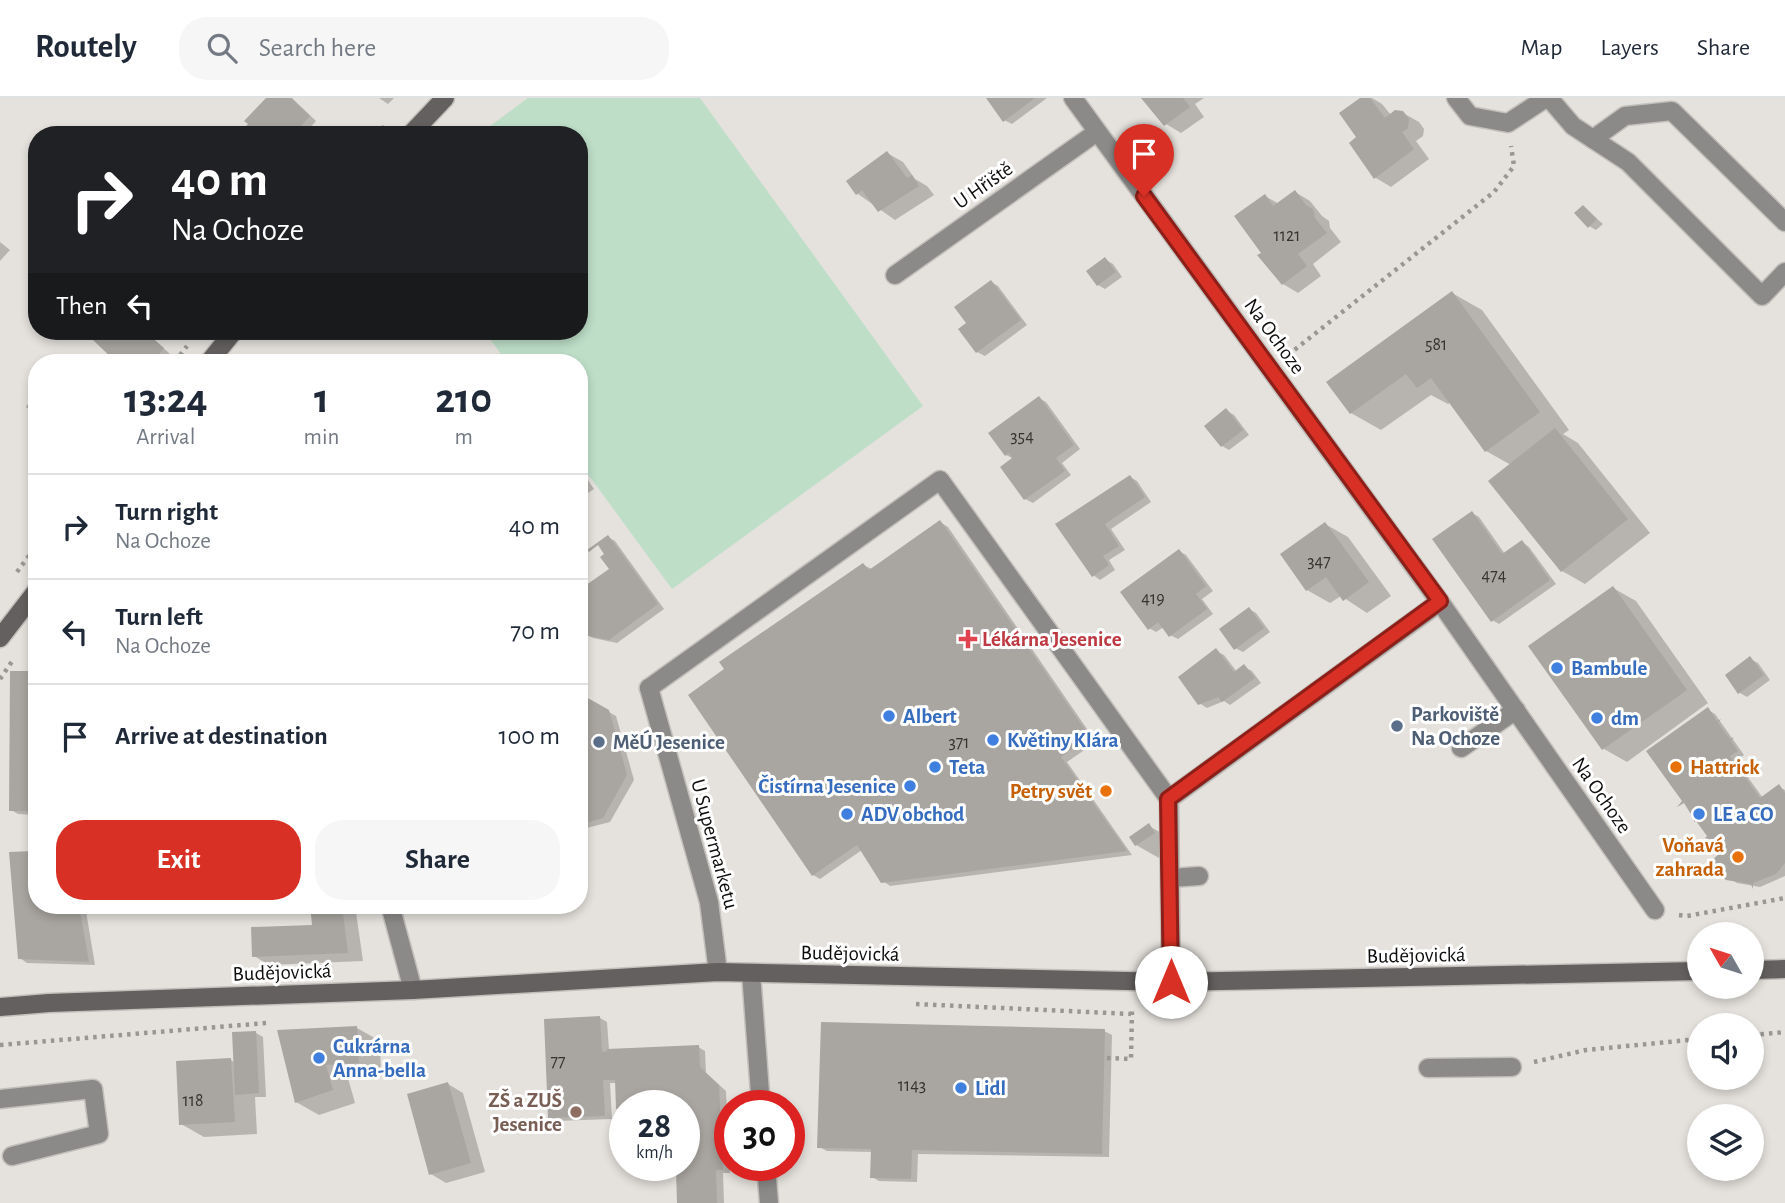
<!DOCTYPE html>
<meta charset="utf-8">
<style>
body{margin:0;font-family:"Alegreya Sans",sans-serif;background:#f6f6f7;color:#1f2937;height:100vh;display:flex;flex-direction:column;font-size:26px;white-space:nowrap}
*{box-sizing:border-box;margin:0}
p{font-size:23px;color:#747a83}
.icon{flex:none;width:38px;height:38px;fill:none;stroke:currentColor;stroke-width:2;stroke-linecap:round;stroke-linejoin:round}
.map{position:relative;flex:1;overflow:hidden}
.sheet{position:absolute;left:28px;top:256px;width:560px;height:560px;display:flex;flex-direction:column;background:#fff;border-radius:28px;box-shadow:0 4px 10px #0003}
.sheet>*{flex:none}
.guide{position:absolute;left:28px;top:28px;width:560px;height:214px;border-radius:28px;box-shadow:0 4px 10px #0003;background:#202124;color:#fff;overflow:hidden}
.needle{width:46px;rotate:309deg}
.fabs{position:absolute;left:1687px;top:824px;display:grid;gap:14px}
.fabs a{display:grid;place-items:center;width:77px;height:77px;border-radius:50%;background:#fff;box-shadow:0 4px 10px #0003;font-size:35px}
.speed{position:absolute;left:609px;top:992px;display:flex;gap:14px;font-size:35px;font-weight:700;text-align:center}
.speed>*{display:grid;place-content:center;width:91px;height:91px;border-radius:50%;background:#fff;box-shadow:0 4px 10px #0003;line-height:1}
.speed small{font-size:18px;font-weight:400}
.speed .limit{border:10px solid #d22;background:#fff;color:#111}
.pin{position:absolute;display:grid;place-items:center;width:60px;height:60px;color:#fff;margin:-72px -30px;border-radius:50% 50% 50% 0;rotate:-45deg;box-shadow:0 0 7px #0007}
.pin .icon{rotate:45deg}
.me{position:absolute;width:77px;margin:-38px;rotate:0deg;stroke-linejoin:round;filter:drop-shadow(0 0 5px #0008)}
.turn{display:flex;align-items:center;gap:24px;height:147px;padding:0 28px;font-size:32px}
.turn .icon{width:91px;height:91px;stroke-width:2.5}
.turn b{display:block;font-size:49px;line-height:60px}
.then{display:flex;align-items:center;height:66px;padding:0 28px;background:#0003;gap:14px;font-size:26px}
.eta{display:flex;justify-content:space-evenly;align-items:center;height:119px;text-align:center}
.eta b{font-size:42px;font-weight:700;line-height:49px}
.cta{display:flex;gap:14px;margin-top:auto;padding:14px 28px}
.cta a{flex:1;height:80px;border-radius:28px;background:#d93025;color:#fff;font-size:28px;font-weight:700;line-height:80px;text-align:center}
.cta a+a{background:#f6f6f7;color:#1f2937}
ul{padding:0;list-style:none}
li{display:flex;align-items:center;gap:21px;height:105px;padding:0 28px;border-top:2px solid #e0e1e3}
li div{flex:1}
li b{display:block;font-size:26px}
li em{font-style:normal}
header{display:flex;align-items:center;gap:42px;box-sizing:border-box;height:98px;padding:0 35px;background:#fff;border-bottom:2px solid #e0e1e3}
header strong{font-size:33px}
nav{display:flex;gap:38px;margin-inline-start:auto;font-size:24px}
.search{width:490px;height:63px;background:#f6f6f7;display:flex;align-items:center;gap:18px;box-sizing:border-box;padding:0 24px;border-radius:28px;color:#747a83;font-size:26px}
.map>svg:first-child{display:block}
</style>
<header>
<strong>Routely</strong>
<div class="search"><svg class="icon" aria-label="search" viewBox="0 0 24 24"><circle cx="10" cy="10" r="6"/><path d="M15 15l6 6"/></svg>Search here</div>
<nav><a>Map</a><a>Layers</a><a>Share</a></nav>
</header>
<div class="map">
<svg width="1785" height="1105" viewBox="0 0 1785 1105">
<rect width="100%" height="100%" fill="#e5e2dd"/>
<path fill="#bedec8" d="M528,0H700L923,308L672,491L579,364V264H507L484,233H579V37H478Z"/>
<g fill="#0003">
<path d="M268,0H292L316,23L304,37H244Z"/>
<path d="M379,0H394L388,6Z"/>
<path d="M989,0H1047L1012,26L1004,22Z"/>
<path d="M1144,0H1204L1195,6L1204,19L1181,35L1166,26Z"/>
<path d="M1363,0H1372L1382,6L1391,17L1403,15L1419,24L1424,31L1423,38L1416,43L1429,61L1391,89L1376,80L1359,40Z"/>
<path d="M887,55L903,64L915,81L927,88L934,97L895,122L858,96L848,83Z"/>
<path d="M1295,94L1310,103L1322,118L1329,123L1330,130L1341,144L1313,166L1321,178L1298,195L1283,186L1263,155L1265,98L1279,106Z"/>
<path d="M1583,109L1603,126L1596,132L1589,128Z"/>
<path d="M0,144L10,152L0,163Z"/>
<path d="M1106,162L1113,166L1122,179L1105,191L1098,187Z"/>
<path d="M991,184L998,188L1027,227L985,258L977,254L969,226Z"/>
<path d="M1452,195L1482,212L1569,332L1563,336L1578,345L1650,435L1585,486L1562,473L1511,367L1486,353L1451,304L1448,306L1431,297L1381,332L1351,315Z"/>
<path d="M103,233H145L170,256L162,264H119L95,242Z"/>
<path d="M393,233H407L402,238Z"/>
<path d="M1039,300L1046,304L1080,351L1062,365L1071,377L1033,405L1025,401L1002,369L1014,361L1006,357Z"/>
<path d="M1226,312L1234,317L1249,337L1229,352L1222,348Z"/>
<path d="M579,369L594,391L579,401Z"/>
<path d="M1130,379L1137,383L1151,404L1111,431L1125,452L1109,462L1115,472L1100,482L1093,477L1057,427Z"/>
<path d="M1472,415L1479,419L1505,456L1522,444L1529,449L1556,486L1499,526L1492,522Z"/>
<path d="M940,424L948,429L1096,644L1067,664L1132,757L890,788L883,783L862,752L820,781L813,777L863,467L872,471Z"/>
<path d="M1325,426L1348,439L1391,498L1367,515L1341,498L1330,505L1307,492L1282,457Z"/>
<path d="M608,439L615,443L664,511L617,545L593,540L585,536L611,471L607,457Z"/>
<path d="M1179,453L1186,457L1213,493L1202,501L1213,516L1178,541L1170,537L1164,529L1156,534L1149,530Z"/>
<path d="M1613,490L1636,503L1708,605L1627,664L1604,651Z"/>
<path d="M1249,511L1256,515L1270,534L1243,554L1235,550Z"/>
<path d="M1216,553L1224,557L1237,574L1244,569L1252,573L1261,585L1230,607L1224,603L1207,610L1199,605Z"/>
<path d="M1750,561L1758,565L1770,582L1747,599L1740,595Z"/>
<path d="M37,575V717L18,716L11,712Z"/>
<path d="M579,597L616,618L634,682L610,724L579,732Z"/>
<path d="M1708,612L1715,616L1744,657L1736,663L1763,700L1779,689L1785,692V778L1760,789L1737,785L1729,780L1722,757Z"/>
<path d="M1149,728L1172,741L1177,748L1159,760L1136,747Z"/>
<path d="M37,807H85L95,867L27,865L20,860Z"/>
<path d="M312,807H355L363,863L269,867L254,858L314,828Z"/>
<path d="M600,920L607,924L609,952L698,949L705,953L706,975L726,993L730,1075H723L724,1105H679L685,1073L684,1008H625V1014L618,1010L617,985H610L612,1021L557,1023L550,1019Z"/>
<path d="M357,930L380,943L381,978L348,980L355,1005L319,1017L296,1004L279,934Z"/>
<path d="M1104,933L1112,937L1109,1059L918,1056L917,1084L879,1083L872,1079L873,1054L827,1053L819,1049Z"/>
<path d="M256,935L263,939L266,999H255L257,1036L204,1039L181,1026L231,962L235,965Z"/>
<path d="M448,986L463,995L485,1074L446,1085L431,1076Z"/>
</g>
<g fill="#a9a6a1">
<path d="M266,0H291L310,18L293,37H242L239,35L248,26L244,23Z"/>
<path d="M986,0H1035L1003,24Z"/>
<path d="M1141,0H1183L1190,9L1164,28Z"/>
<path d="M1360,0H1370L1385,20L1395,12L1403,13L1409,21L1408,30L1402,34L1414,51L1374,81L1349,45L1356,39L1339,15Z"/>
<path d="M887,53L907,80L912,77L919,88L878,114L862,92L856,97L846,83Z"/>
<path d="M1295,92L1306,107L1313,111L1315,120L1327,135L1298,156L1307,168L1282,187L1257,157L1261,155L1234,118L1265,96L1273,108Z"/>
<path d="M1583,107L1597,121L1588,130L1574,115Z"/>
<path d="M1105,159L1116,174L1097,188L1086,173Z"/>
<path d="M991,182L1021,222L976,255L958,231L966,225L954,209Z"/>
<path d="M1452,193L1540,314L1485,354L1431,280L1417,290L1406,276L1350,316L1326,284Z"/>
<path d="M101,233H144L164,250L152,264H116L93,242Z"/>
<path d="M37,293V317L26,309Z"/>
<path d="M1039,298L1074,347L1056,360L1065,373L1024,402L1000,369L1012,360L1009,355L1005,358L988,335Z"/>
<path d="M1226,310L1243,332L1221,349L1204,328Z"/>
<path d="M1555,330L1628,421L1561,474L1488,383Z"/>
<path d="M1130,377L1145,399L1105,426L1119,448L1103,458L1109,467L1092,479L1055,426Z"/>
<path d="M1472,413L1502,456L1522,442L1550,482L1491,524L1432,441Z"/>
<path d="M940,422L1090,639L1061,659L1127,753L881,785L857,747L812,778L688,597L724,571L719,564L863,465L869,472Z"/>
<path d="M1325,424L1369,484L1343,503L1326,479L1306,493L1280,456Z"/>
<path d="M608,437L658,506L609,542L584,537L579,531V492L609,471L600,459L604,456L598,447L589,454L587,452Z"/>
<path d="M1179,451L1206,488L1196,496L1207,511L1169,539L1158,524L1148,532L1120,494Z"/>
<path d="M1613,488L1687,592L1602,652L1528,548Z"/>
<path d="M1249,509L1264,530L1234,552L1219,531Z"/>
<path d="M1216,550L1234,574L1244,566L1255,580L1222,604L1218,599L1198,607L1178,579Z"/>
<path d="M1750,558L1764,577L1738,596L1725,577Z"/>
<path d="M10,573H37V713H9Z"/>
<path d="M579,595L609,612L627,677L603,720L579,727Z"/>
<path d="M1708,609L1717,623L1721,621L1718,625L1730,641L1734,639L1731,643L1738,653L1730,658L1760,700L1779,686L1785,695V765L1776,776L1753,785V791L1751,786L1726,782L1709,767L1703,770L1719,756L1709,741L1705,740L1707,738L1696,723L1694,724V721L1684,705L1677,709L1682,703L1646,653Z"/>
<path d="M1149,725L1155,735L1135,748L1129,739Z"/>
<path d="M33,737H37V807H79L89,864L18,861L9,754L34,753Z"/>
<path d="M310,807H342L348,855L252,859L251,829L312,827Z"/>
<path d="M600,918L602,954L607,953V951L699,947L700,969L719,987L723,1072H716L717,1105H677L676,1072L683,1071L684,1068V1008H625V1010L616,1011L615,982H603L605,1018L548,1020L544,921Z"/>
<path d="M821,924L1105,931L1102,1056L912,1052L911,1081L870,1080L871,1051L817,1050Z"/>
<path d="M357,928L359,965L326,967L333,992L295,1005L277,932Z"/>
<path d="M256,933L259,995L235,997L232,934Z"/>
<path d="M231,960L235,1024L179,1027L176,963Z"/>
<path d="M448,984L471,1065L429,1077L407,996Z"/>
</g>
<g fill="none" stroke-linecap="round" stroke-linejoin="round">
<g stroke="#c3c0bc" stroke-width="21">
<g id="service">
<path d="M1549,0L1573,28L1628,64L1762,198L1785,174"/>
<path d="M1593,41L1625,18L1672,13L1785,124"/>
<path d="M649,590L940,382L1169,701"/>
<path d="M1461,650L1516,612"/>
<path d="M1171,780L1199,778"/>
<path d="M1428,970L1512,969"/>
<path d="M0,1001L93,991L99,1036L12,1058"/>
</g>
</g>
<g stroke="#c3c0bc" stroke-width="21">
<g id="minor">
<path d="M1073,0L1440,504L1655,812"/>
<path d="M1456,0L1470,18L1508,25L1546,0"/>
<path d="M895,177L1097,34"/>
<path d="M649,590L709,804L718,874"/>
<path d="M390,807L413,892"/>
<path d="M751,875L761,1008"/>
<path d="M1171,884L1169,701L1440,504"/>
<path d="M766,1068L769,1105"/>
</g>
</g>
<g stroke="#c3c0bc" stroke-width="21">
<g id="secondary">
<path d="M410,37L445,0"/>
<path d="M209,264L234,233"/>
<path d="M0,540L37,492"/>
<path d="M1752,872L1785,871"/>
<path d="M0,909L49,905L413,892L718,874L1171,884L1699,873"/>
</g>
</g>
<g stroke="#999793" stroke-width="4.5" stroke-dasharray="3.5 5" stroke-linecap="butt">
<path d="M376,37L388,25"/>
<path d="M1288,257L1494,94L1514,68L1511,48"/>
<path d="M175,264L187,248"/>
<path d="M17,474L37,447"/>
<path d="M0,581L13,562"/>
<path d="M1679,817L1687,818L1785,800"/>
<path d="M916,906L1131,916"/>
<path d="M1752,937L1785,934"/>
<path d="M0,947L266,925"/>
<path d="M1107,960L1131,961L1132,912"/>
<path d="M1534,964L1586,952L1699,941"/>
</g>
<use href="#service" stroke="#8c8a89" stroke-width="18"/>
<use href="#minor" stroke="#8c8a89" stroke-width="18"/>
<use href="#secondary" stroke="#63605f" stroke-width="18"/>
</g>
<g fill="none" stroke-linecap="round" stroke-linejoin="round">
<g stroke="#8d1f18" stroke-width="18">
<path id="route" d="M1144,98L1440,503L1168,701L1171,884"/>
</g>
<use href="#route" stroke="#d93025" stroke-width="12"/>
</g>
<path fill="#e0444e" stroke="#fff" stroke-width="2.5" d="M964.5 530.5h7v7h7v7h-7v7h-7v-7h-7v-7h7z"/>
<g fill="#3f7fe0" stroke="#fff" stroke-width="2.5">
<circle cx="1557" cy="570" r="7"/>
<circle cx="889" cy="618" r="7"/>
<circle cx="1597" cy="620" r="7"/>
<circle cx="993" cy="642" r="7"/>
<circle cx="935" cy="669" r="7"/>
<circle cx="910" cy="688" r="7"/>
<circle cx="847" cy="716" r="7"/>
<circle cx="1699" cy="716" r="7"/>
<circle cx="319" cy="960" r="7"/>
<circle cx="961" cy="990" r="7"/>
</g>
<g fill="#5c6f8a" stroke="#fff" stroke-width="2.5">
<circle cx="1397" cy="628" r="7"/>
<circle cx="599" cy="644" r="7"/>
</g>
<g fill="#e8710a" stroke="#fff" stroke-width="2.5">
<circle cx="1676" cy="669" r="7"/>
<circle cx="1106" cy="693" r="7"/>
<circle cx="1738" cy="759" r="7"/>
</g>
<circle fill="#8d6e63" stroke="#fff" stroke-width="2.5" cx="576" cy="1014" r="7"/>
<g text-anchor="middle" stroke-width="6" stroke-linejoin="round" paint-order="stroke">
<g font-size="18" fill="#353331">
<text x="1287" y="143">1121</text>
<text x="1436" y="252">581</text>
<text x="1022" y="344">354</text>
<text x="1319" y="469">347</text>
<text x="1494" y="483">474</text>
<text x="1153" y="506">419</text>
<text x="959" y="650">371</text>
<text x="558" y="969">77</text>
<text x="912" y="993">1143</text>
<text x="193" y="1008">118</text>
</g>
<g font-size="21" fill="#0e0d0c" stroke="#fff">
<text transform="translate(983 87) rotate(-35)" y="7">U Hřiště</text>
<text transform="translate(1275 238) rotate(54)" y="7">Na Ochoze</text>
<text transform="translate(1602 697) rotate(55)" y="7">Na Ochoze</text>
<text transform="translate(715 746) rotate(75)" y="7">U Supermarketu</text>
<text transform="translate(850 855) rotate(1)" y="7">Budějovická</text>
<text transform="translate(1416 857) rotate(-1)" y="7">Budějovická</text>
<text transform="translate(282 874) rotate(-2)" y="7">Budějovická</text>
</g>
<g font-size="21" font-weight="bold" fill="#be3a42" stroke="#fff" text-anchor="start">
<text x="982" y="548">Lékárna Jesenice</text>
</g>
<g font-size="21" font-weight="bold" fill="#366cbe" stroke="#fff" text-anchor="start">
<text x="1571" y="577">Bambule</text>
<text x="903" y="625">Albert</text>
<text x="1611" y="627">dm</text>
<text x="1007" y="649">Květiny Klára</text>
<text x="949" y="676">Teta</text>
<text x="896" y="695" text-anchor="end">Čistírna Jesenice</text>
<text x="861" y="723">ADV obchod</text>
<text x="1713" y="723">LE a CO</text>
<text x="333" y="955">Cukrárna<tspan x="333" dy="24">Anna-bella</tspan></text>
<text x="975" y="997">Lidl</text>
</g>
<g font-size="21" font-weight="bold" fill="#4e5e75" stroke="#fff" text-anchor="start">
<text x="1411" y="623">Parkoviště<tspan x="1411" dy="24">Na Ochoze</tspan></text>
<text x="613" y="651">MěÚ Jesenice</text>
</g>
<g font-size="21" font-weight="bold" fill="#c56008" stroke="#fff" text-anchor="end">
<text x="1690" y="676" text-anchor="start">Hattrick</text>
<text x="1092" y="700">Petry svět</text>
<text x="1724" y="754">Voňavá<tspan x="1724" dy="24">zahrada</tspan></text>
</g>
<g font-size="21" font-weight="bold" fill="#785e54" stroke="#fff" text-anchor="end">
<text x="562" y="1009">ZŠ a ZUŠ<tspan x="562" dy="24">Jesenice</tspan></text>
</g>
</g>
</svg>
<div class="fabs">
<a><svg class="needle" viewBox="-14 -14 28 28"><path d="M0-13l5 13h-10z" fill="#e53935"/><path d="M0 13l5-13h-10z" fill="#747a83"/></svg></a>
<a><svg class="icon" aria-label="sound" viewBox="0 0 24 24"><path d="M4 9h4l5-4v14l-5-4H4zM17 9q2 3 0 6"/></svg></a>
<a><svg class="icon" aria-label="layers" viewBox="0 0 24 24"><path d="M12 4l9 5-9 5-9-5zM3 14l9 5 9-5"/></svg></a>
</div>
<div class="speed"><div>28<small>km/h</small></div><div class="limit">30</div></div>
<div class="pin" style="left:1144px;top:98px;background:#d93025"><svg class="icon" aria-label="arrive" viewBox="0 0 24 24"><path d="M6 21V4h12l-3 4 3 4H6"/></svg></div>
<svg class="me" style="left:1171px;top:884px" viewBox="-20 -20 40 40"><circle r="19" fill="#fff"/><path d="M0-13L10 11 0 6-10 11z" fill="#d93025"/></svg>
<div class="guide">
<div class="turn"><svg class="icon" aria-label="right" viewBox="0 0 24 24"><path d="M7 20v-9h11M14 6l5 5-5 5"/></svg><div><b>40 m</b>Na Ochoze</div></div>
<div class="then">Then<svg class="icon" aria-label="left" viewBox="0 0 24 24"><path d="M17 20v-9H6M10 6l-5 5 5 5"/></svg></div>
</div>
<section class="sheet">
<div class="eta">
<div><b>13:24</b><p>Arrival</p></div>
<div><b>1</b><p>min</p></div>
<div><b>210</b><p>m</p></div>
</div>
<ul>
<li><svg class="icon" aria-label="right" viewBox="0 0 24 24"><path d="M7 20v-9h11M14 6l5 5-5 5"/></svg><div><b>Turn right</b><p>Na Ochoze</p></div><em>40 m</em></li>
<li><svg class="icon" aria-label="left" viewBox="0 0 24 24"><path d="M17 20v-9H6M10 6l-5 5 5 5"/></svg><div><b>Turn left</b><p>Na Ochoze</p></div><em>70 m</em></li>
<li><svg class="icon" aria-label="arrive" viewBox="0 0 24 24"><path d="M6 21V4h12l-3 4 3 4H6"/></svg><div><b>Arrive at destination</b></div><em>100 m</em></li>
</ul>
<div class="cta"><a>Exit</a><a>Share</a></div>
</section>
</div>
